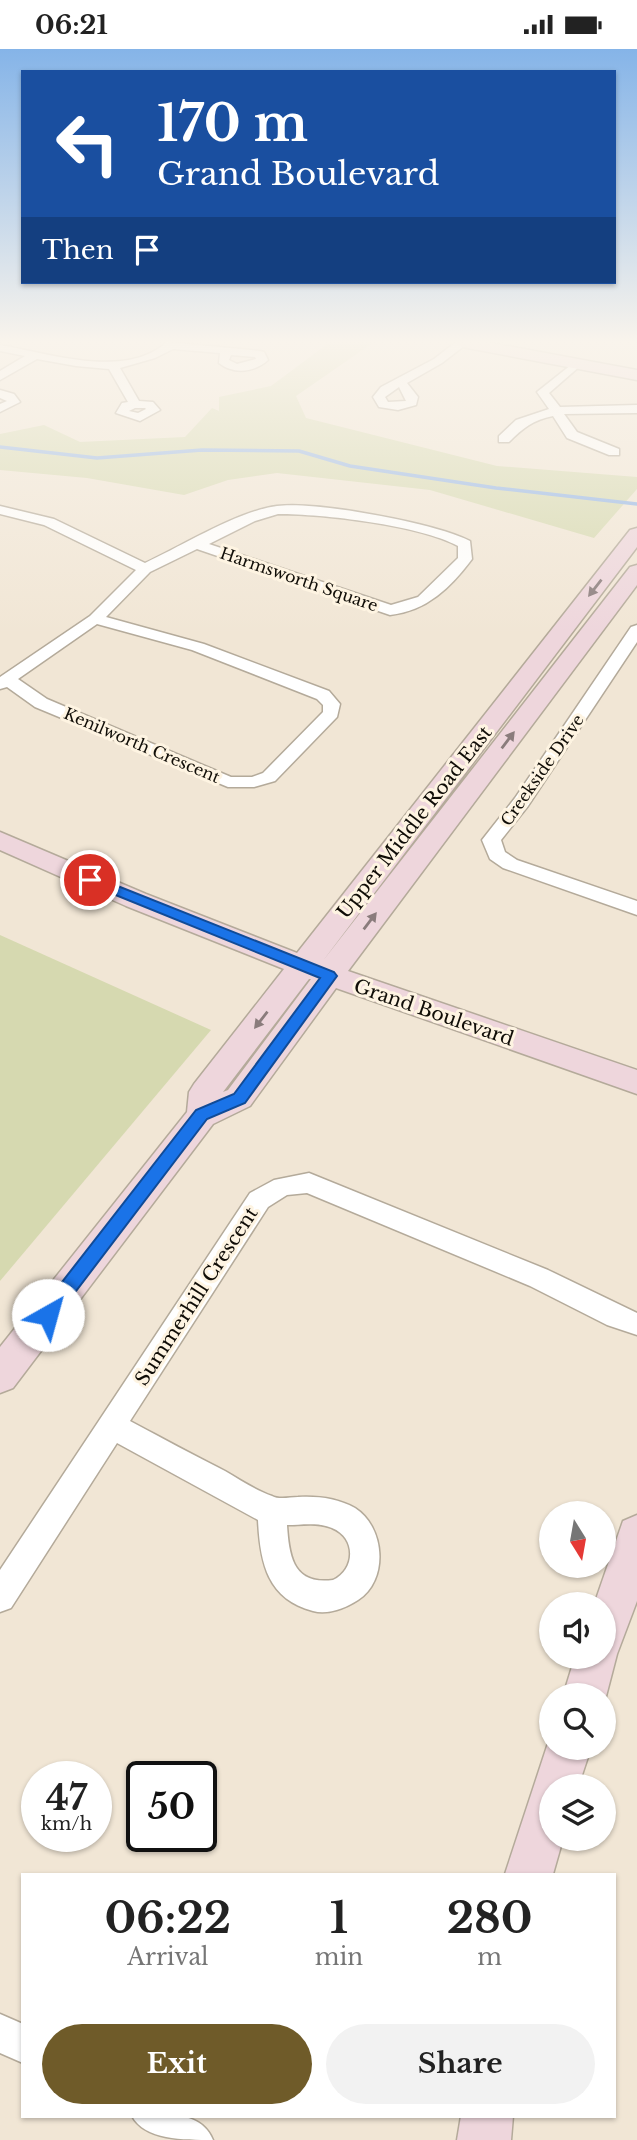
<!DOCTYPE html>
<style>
body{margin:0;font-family:"Libre Baskerville",serif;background:#f2f2f2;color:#222;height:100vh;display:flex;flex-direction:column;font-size:26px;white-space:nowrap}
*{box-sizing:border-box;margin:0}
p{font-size:23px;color:#767676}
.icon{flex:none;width:38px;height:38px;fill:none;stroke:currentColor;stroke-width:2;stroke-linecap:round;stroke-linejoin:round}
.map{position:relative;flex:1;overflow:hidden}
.sheet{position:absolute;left:21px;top:1824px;width:595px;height:245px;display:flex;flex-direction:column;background:#fff;border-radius:0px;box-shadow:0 2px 5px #0004}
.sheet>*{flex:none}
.banner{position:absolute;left:21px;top:21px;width:595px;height:214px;border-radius:0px;box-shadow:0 2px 5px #0004;background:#1a4fa0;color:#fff;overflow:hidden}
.needle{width:46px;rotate:169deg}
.controls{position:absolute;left:539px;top:1452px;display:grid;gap:14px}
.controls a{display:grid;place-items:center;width:77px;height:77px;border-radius:50%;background:#fff;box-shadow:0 2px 5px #0004;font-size:35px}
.speed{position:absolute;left:21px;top:1712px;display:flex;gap:14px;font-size:35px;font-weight:700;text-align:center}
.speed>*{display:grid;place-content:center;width:91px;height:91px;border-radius:50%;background:#fff;box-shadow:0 2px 5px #0004;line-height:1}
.speed small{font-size:18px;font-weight:400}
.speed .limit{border:4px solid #111;border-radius:10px;background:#fff;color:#111}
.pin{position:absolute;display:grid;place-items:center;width:60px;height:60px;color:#fff;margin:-30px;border:4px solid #fff;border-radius:50%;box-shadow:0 2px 7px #0007}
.me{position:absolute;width:77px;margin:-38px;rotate:38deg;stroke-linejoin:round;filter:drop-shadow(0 0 5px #0008)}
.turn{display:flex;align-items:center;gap:24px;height:147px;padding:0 21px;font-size:32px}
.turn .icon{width:91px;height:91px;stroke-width:2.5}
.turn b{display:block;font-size:49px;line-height:60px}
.then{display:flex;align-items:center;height:66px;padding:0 21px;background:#0003;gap:14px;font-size:26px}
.eta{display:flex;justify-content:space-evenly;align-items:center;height:119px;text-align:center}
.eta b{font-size:42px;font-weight:700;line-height:49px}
.cta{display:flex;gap:14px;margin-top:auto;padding:14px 21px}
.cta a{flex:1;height:80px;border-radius:42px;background:#6f5b29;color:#fff;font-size:28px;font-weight:700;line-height:80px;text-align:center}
.cta a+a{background:#f2f2f2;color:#222}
.status{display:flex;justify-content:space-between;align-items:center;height:49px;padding:0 35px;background:#fff;direction:ltr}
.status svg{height:19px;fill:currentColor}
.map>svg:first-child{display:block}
</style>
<div class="status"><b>06:21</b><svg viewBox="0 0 49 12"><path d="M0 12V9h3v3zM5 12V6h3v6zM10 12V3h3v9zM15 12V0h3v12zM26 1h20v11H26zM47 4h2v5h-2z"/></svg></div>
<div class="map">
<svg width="637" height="2091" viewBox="0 0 637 2091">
<rect width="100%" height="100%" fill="#f1e6d5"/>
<g fill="#d6d9b0">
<path d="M330,293H374L296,347L306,369L497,417L637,428V440L594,489L430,441L277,424L228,431L184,446L87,429L0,421V385L44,376L80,393L185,388L212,359L219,362V348L271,337Z"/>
<path d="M0,886L211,981L0,1232Z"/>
</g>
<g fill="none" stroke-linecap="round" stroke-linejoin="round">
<path stroke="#91b4e7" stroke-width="3.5" d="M0,398L97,409L202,401L299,402L350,417L496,439L637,455"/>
<g stroke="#b4aa9a" stroke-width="3">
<g id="street">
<path d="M167,293L260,302L264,303L268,311C255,323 234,326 219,314L220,304L173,300L155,309L120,319L139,352L153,353L160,361L140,372L116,364L122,354L128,353L109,320L76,317L37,310L0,331V322L25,307L0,302V296C48,304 125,331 167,293ZM231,306L255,308L256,310L237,315L229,311ZM135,359H145L146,360L138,364L129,362Z"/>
<path d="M456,293H469L442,314L407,334L418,348L416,356L398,361L379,358L373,348L381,338L434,310ZM399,338L406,352L388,353L385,348Z"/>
<path d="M576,312L580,313V317L549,344L560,358L637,356V364L564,365L577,383L619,400V406H609L567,389L553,367C533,371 523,379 509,393H499V387L516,371L549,360L537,343Z"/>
<path d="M0,341L14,345L20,353L0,363V355L7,352L0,349Z"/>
<path d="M0,457L54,470L145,514C182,497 238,462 277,457C316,452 435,474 470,492L472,510C451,538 427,562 390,566L197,500L150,523L106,568L204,595L329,642L340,655L337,668L275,732L254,738H228L35,658L7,638L0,640V628L90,567L136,521L44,476L0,465ZM278,465C323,465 419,476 458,497V509L418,548L391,556L209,495L255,472ZM97,575L192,601L317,650L323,656V663L263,724L252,728H231L47,650L18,630Z"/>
<path d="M637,576V593L528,757L501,791L505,803L517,811L637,852V866L503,819L490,810L482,791L515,749L631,578Z"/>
<path d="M309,1124L548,1221L637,1264V1286L607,1276L530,1237L307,1144L287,1146L268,1158L130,1372C162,1389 193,1406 225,1422C240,1431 255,1441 272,1447C279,1451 290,1448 298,1448C318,1447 337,1449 355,1459C385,1478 389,1531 358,1551C346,1559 328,1566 313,1562C267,1550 260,1513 258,1471L117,1394L11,1559L0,1563V1521L250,1144L274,1131ZM287,1476C301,1476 319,1473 332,1479C357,1489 355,1521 333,1531C294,1536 289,1509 287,1476Z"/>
<path d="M0,1965L23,1975V2014L0,2004Z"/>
<path d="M132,2067C161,2066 200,2059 213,2091C183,2091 145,2091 132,2067Z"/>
</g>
</g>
<g stroke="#b4aa9a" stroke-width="3">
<g id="secondary">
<path d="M454,293H486L637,321V331L462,298Z"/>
<path d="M637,479V498L322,913L630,518L637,516V536L348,922L637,1021V1045L336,939L250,1057L213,1075L13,1339L0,1344V1298L187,1063L189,1043L194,1035L284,920L126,857L0,801V783L146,845L297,904L630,481ZM309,930H311L228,1041L223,1043Z"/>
<path d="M637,1466V1552L617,1605L604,1655V1647H563L575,1608H604V1556H594L623,1472Z"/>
<path d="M551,1685V1699H591L578,1738H551V1790H563L553,1825H505Z"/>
<path d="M461,2067H513L511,2091H457Z"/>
</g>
</g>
<use href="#street" fill="#fff" fill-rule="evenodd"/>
<use href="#secondary" fill="#eed6dc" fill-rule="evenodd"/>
</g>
<defs><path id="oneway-solid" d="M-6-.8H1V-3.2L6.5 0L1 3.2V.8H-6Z" transform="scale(1.75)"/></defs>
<g fill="#8a7c7c">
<use href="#oneway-solid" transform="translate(595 539) rotate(128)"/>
<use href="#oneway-solid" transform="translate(508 691) rotate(-53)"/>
<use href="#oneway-solid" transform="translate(370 872) rotate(-53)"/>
<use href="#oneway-solid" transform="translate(261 971) rotate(128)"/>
</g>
<linearGradient id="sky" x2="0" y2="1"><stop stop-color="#85b4e8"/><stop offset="0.5" stop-color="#f9f4ec"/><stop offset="1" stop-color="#f9f4ec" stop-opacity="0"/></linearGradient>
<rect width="637" height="585" fill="url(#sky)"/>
<path fill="#1a73e8" stroke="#114b97" stroke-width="2" d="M90,826L334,923L337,927L245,1054L207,1070L54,1271L48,1274L41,1271L38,1266L41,1260L196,1061L234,1045L320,929L86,834V828Z"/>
<g text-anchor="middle" stroke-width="6" stroke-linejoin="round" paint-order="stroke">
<g font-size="16" fill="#100d07" stroke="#fef4e2">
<text transform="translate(299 530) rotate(19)" y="6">Harmsworth Square</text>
<text transform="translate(142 696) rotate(23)" y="6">Kenilworth Crescent</text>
<text transform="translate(542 721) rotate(-55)" y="6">Creekside Drive</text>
</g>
<g font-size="19" fill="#100d07" stroke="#fef4e2">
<text transform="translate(414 773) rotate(-52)" y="7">Upper Middle Road East</text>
<text transform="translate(434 963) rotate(19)" y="7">Grand Boulevard</text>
<text transform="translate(196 1247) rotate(-57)" y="7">Summerhill Crescent</text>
</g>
</g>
</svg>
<div class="controls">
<a><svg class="needle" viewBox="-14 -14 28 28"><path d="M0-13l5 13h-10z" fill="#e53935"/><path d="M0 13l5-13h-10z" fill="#767676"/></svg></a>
<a><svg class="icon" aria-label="sound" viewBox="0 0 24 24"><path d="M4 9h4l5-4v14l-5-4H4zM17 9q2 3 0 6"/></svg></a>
<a><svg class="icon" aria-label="search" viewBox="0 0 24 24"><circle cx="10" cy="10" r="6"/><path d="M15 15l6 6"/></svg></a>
<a><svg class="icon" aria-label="layers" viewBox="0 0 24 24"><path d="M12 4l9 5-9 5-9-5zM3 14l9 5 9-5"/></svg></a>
</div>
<div class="speed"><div>47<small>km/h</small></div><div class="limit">50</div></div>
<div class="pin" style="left:90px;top:831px;background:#d93025"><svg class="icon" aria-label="arrive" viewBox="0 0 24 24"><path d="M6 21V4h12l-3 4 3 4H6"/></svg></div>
<svg class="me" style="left:48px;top:1266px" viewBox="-20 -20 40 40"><circle r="19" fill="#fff"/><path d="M0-13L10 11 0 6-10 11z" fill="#1a73e8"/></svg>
<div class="banner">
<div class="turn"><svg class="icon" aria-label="left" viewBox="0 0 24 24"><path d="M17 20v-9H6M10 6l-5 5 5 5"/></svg><div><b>170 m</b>Grand Boulevard</div></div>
<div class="then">Then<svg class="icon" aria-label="arrive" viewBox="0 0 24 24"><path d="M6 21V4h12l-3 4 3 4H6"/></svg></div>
</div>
<section class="sheet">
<div class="eta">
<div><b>06:22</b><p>Arrival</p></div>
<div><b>1</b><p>min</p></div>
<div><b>280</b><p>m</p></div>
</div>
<div class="cta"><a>Exit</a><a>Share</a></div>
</section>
</div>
